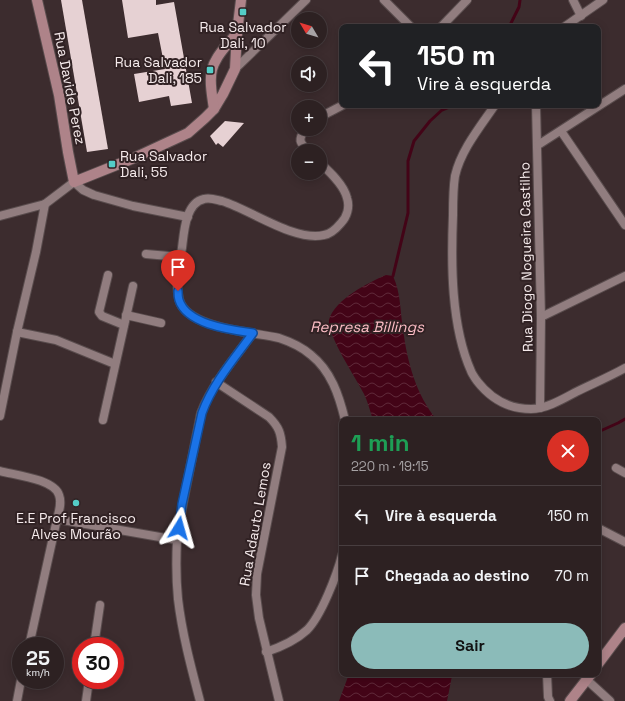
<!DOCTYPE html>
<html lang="pt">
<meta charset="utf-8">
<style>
body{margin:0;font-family:"Space Grotesk",sans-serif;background:#392e2f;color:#f1f3f6;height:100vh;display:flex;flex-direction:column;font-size:15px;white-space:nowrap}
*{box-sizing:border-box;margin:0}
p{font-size:13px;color:#a7a3a5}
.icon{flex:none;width:22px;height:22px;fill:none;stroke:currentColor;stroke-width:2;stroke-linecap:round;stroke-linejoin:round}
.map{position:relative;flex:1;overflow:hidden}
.side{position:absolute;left:339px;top:417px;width:262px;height:260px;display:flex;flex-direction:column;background:#2d2122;border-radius:8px;box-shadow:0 2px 10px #0003,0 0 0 1px #483e40}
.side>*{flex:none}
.banner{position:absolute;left:339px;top:24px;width:262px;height:84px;border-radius:8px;box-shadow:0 2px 10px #0003,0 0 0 1px #483e40;background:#202124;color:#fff;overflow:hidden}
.needle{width:26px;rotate:308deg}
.tools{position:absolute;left:291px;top:12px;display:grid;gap:8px}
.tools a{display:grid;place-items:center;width:36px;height:36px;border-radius:50%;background:#2d2122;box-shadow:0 2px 10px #0003,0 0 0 1px #483e40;font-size:20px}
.speed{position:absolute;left:12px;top:637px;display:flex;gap:8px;font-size:20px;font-weight:700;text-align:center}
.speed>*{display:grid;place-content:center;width:52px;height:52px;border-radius:50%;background:#2d2122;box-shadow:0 2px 10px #0003,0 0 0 1px #483e40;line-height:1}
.speed small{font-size:10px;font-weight:400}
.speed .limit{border:6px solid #d22;background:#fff;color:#111}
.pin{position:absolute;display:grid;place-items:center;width:34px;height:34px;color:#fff;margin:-41px -17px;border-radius:50% 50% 50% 0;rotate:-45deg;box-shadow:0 0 4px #0007}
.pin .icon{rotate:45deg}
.me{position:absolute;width:44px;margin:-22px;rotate:8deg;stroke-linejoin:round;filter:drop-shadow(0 0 3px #0008)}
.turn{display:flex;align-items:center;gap:14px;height:84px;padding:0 12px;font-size:18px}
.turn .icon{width:52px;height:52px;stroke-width:2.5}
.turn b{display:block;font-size:28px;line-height:34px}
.round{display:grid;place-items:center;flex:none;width:42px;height:42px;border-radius:21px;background:#392e2f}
.overview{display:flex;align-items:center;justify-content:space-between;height:68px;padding:0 12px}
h1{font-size:24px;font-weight:700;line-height:30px;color:#1e9e55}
.primary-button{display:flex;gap:8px;margin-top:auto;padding:8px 12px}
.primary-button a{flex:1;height:46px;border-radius:24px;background:#8bbbb9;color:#111;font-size:16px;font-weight:700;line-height:46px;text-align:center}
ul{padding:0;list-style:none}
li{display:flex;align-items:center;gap:12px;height:60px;padding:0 12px;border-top:1px solid #483e40}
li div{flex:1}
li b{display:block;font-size:15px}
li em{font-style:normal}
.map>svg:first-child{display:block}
</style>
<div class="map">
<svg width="625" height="701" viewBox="0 0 625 701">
<defs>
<pattern id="water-waves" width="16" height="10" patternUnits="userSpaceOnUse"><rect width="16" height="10" fill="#430417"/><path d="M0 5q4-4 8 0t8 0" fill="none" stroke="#5f2939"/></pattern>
</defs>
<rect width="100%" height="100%" fill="#3c2c2e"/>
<g fill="url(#water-waves)">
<path d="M386,275L393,276C401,293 400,311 403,329C407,361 416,395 437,420H373C370,411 368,402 364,394C357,380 326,333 329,320C335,299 368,283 386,275Z"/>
<path d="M349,674H452V676L447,701H339Z"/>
</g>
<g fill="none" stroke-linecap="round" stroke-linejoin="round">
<g stroke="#430417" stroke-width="3">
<path d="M509,27L519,7L520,0"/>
<path d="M393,276L408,213V161L414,141L430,121L442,110L454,105"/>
<path d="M598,432L618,423L625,419"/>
</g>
</g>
<g fill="#e6d1d3">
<path d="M61,0H82L108,149L87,152Z"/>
<path d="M122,0H156V5L174,2L192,103L171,106L169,96L139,102L134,74L165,69L158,33L128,38Z"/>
<path d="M225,121L244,123L223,147L218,143L216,145L210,136Z"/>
</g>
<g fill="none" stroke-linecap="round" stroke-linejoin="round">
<g stroke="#594c4d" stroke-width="10">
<g id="street">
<path d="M384,0L411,27"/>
<path d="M573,0L581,16"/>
<path d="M441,27L467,0"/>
<path d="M564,27L603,0"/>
<path d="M235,69L306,0"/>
<path d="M495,105C480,127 461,150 455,176C453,189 453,203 453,215C451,264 451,326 471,371C472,374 475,378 477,381C491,399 508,409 531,409C546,409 563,399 576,392C592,384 609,377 625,368"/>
<path d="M536,105L541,317L540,408"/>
<path d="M320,117L343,105"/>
<path d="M305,129C298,140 299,142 308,151"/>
<path d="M561,131L625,225"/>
<path d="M538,145L625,89"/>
<path d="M320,163C330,172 344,185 347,198C350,207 347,217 341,223C336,229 331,234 324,235C295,242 251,210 222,201C217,200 210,197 204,199C185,203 184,233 182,248C179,264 175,283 179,299C186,329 254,332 279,338C291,342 302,347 311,355C331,371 339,395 345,420"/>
<path d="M0,216L45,204L74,182L83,190L94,195L133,206L188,217"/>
<path d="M146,254L180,257"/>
<path d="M108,275L99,312L102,316L124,325"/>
<path d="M126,315L161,323"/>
<path d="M541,317L625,276"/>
<path d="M17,332L56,340L115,364"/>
<path d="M216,382L269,417C279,427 281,433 282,447L257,574L256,595L259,618L279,701"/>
<path d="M0,416L17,332L36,252L45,204"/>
<path d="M103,420L133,286"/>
<path d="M616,468L625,473"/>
<path d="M0,471C15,475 54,479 59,495C62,503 59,511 57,519L29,646"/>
<path d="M57,519L177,540C176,560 176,579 178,599C182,633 191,667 200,701"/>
<path d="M598,528L625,542"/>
<path d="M177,540L183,503L201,413C213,383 234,359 253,333"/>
<path d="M94,646L100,605"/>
<path d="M266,652C281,647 295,641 307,630C321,616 337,575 342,555"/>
<path d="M547,674L548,697L550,701"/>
<path d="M587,680L610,701"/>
<path d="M17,701L21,680"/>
<path d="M86,701L89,680"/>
</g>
</g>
<g stroke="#594c4d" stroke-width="12">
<g id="secondary">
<path d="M37,0L59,95L68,152L74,182L134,158L188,133L205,118L214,109L223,94L235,69L237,33L241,0"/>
<path d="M214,109C212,94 207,74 216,60C221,50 230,42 237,33"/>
<path d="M598,664L625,628"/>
<path d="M570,701L591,674"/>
</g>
</g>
<use href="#street" stroke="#917d7f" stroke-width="8"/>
<use href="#secondary" stroke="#ae8389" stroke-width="10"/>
</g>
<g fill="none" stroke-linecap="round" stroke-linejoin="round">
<g stroke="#114b97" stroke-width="10">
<path id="route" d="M178,291C178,294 178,297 179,300C187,325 232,330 253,333C234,359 213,383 202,413L182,504L179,528"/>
</g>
<use href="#route" stroke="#1a73e8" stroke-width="7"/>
</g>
<g fill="#54cdc7" stroke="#312224" stroke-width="1.5">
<rect x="239" y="8" width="8" height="8" rx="2"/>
<rect x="206" y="66" width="8" height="8" rx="2"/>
<rect x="108" y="160" width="8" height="8" rx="2"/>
<circle cx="76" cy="503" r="4"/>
</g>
<g text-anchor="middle" stroke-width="4" stroke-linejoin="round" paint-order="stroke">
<g font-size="14" fill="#f5eaeb" stroke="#312224">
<text x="243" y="32">Rua Salvador<tspan x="243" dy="16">Dali, 10</tspan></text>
<text x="202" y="67" text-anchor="end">Rua Salvador<tspan x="202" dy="16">Dali, 185</tspan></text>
<text x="120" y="161" text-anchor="start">Rua Salvador<tspan x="120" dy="16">Dali, 55</tspan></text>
<text x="76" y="523">E.E Prof Francisco<tspan x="76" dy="16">Alves Mourão</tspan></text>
</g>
<g font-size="14" fill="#f5eaeb" stroke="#312224">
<text transform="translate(70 88) rotate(79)" y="5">Rua Davide Perez</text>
<text transform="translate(526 257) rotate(-91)" y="5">Rua Diogo Nogueira Castilho</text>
<text transform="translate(255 524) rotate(-80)" y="5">Rua Adauto Lemos</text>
</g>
<g font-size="15" font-style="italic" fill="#fcbdc5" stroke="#312224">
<text x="367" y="332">Represa Billings</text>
</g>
</g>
</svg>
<div class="tools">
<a><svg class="needle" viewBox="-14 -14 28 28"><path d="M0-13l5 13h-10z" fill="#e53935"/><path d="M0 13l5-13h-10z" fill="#a7a3a5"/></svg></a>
<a><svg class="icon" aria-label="sound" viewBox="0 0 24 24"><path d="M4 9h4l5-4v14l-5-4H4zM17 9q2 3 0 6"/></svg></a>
<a>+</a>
<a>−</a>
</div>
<div class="speed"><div>25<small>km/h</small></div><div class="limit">30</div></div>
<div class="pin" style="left:178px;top:291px;background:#d93025"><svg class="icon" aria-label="arrive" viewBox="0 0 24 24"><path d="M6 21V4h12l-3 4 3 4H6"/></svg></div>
<svg class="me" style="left:179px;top:528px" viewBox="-20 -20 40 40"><path d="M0-17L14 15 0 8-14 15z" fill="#1a73e8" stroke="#fff" stroke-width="4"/></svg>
<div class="banner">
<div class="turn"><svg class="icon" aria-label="left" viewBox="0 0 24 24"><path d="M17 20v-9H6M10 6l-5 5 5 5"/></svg><div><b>150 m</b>Vire à esquerda</div></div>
</div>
<section class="side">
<div class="overview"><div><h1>1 min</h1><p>220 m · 19:15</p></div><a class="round" style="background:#d93025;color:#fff"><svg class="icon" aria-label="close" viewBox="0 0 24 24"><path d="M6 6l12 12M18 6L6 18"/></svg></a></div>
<ul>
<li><svg class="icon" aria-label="left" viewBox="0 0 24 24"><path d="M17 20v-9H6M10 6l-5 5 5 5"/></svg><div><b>Vire à esquerda</b></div><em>150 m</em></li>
<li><svg class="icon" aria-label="arrive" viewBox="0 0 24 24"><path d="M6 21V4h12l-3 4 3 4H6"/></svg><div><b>Chegada ao destino</b></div><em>70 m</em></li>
</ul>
<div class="primary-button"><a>Sair</a></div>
</section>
</div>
